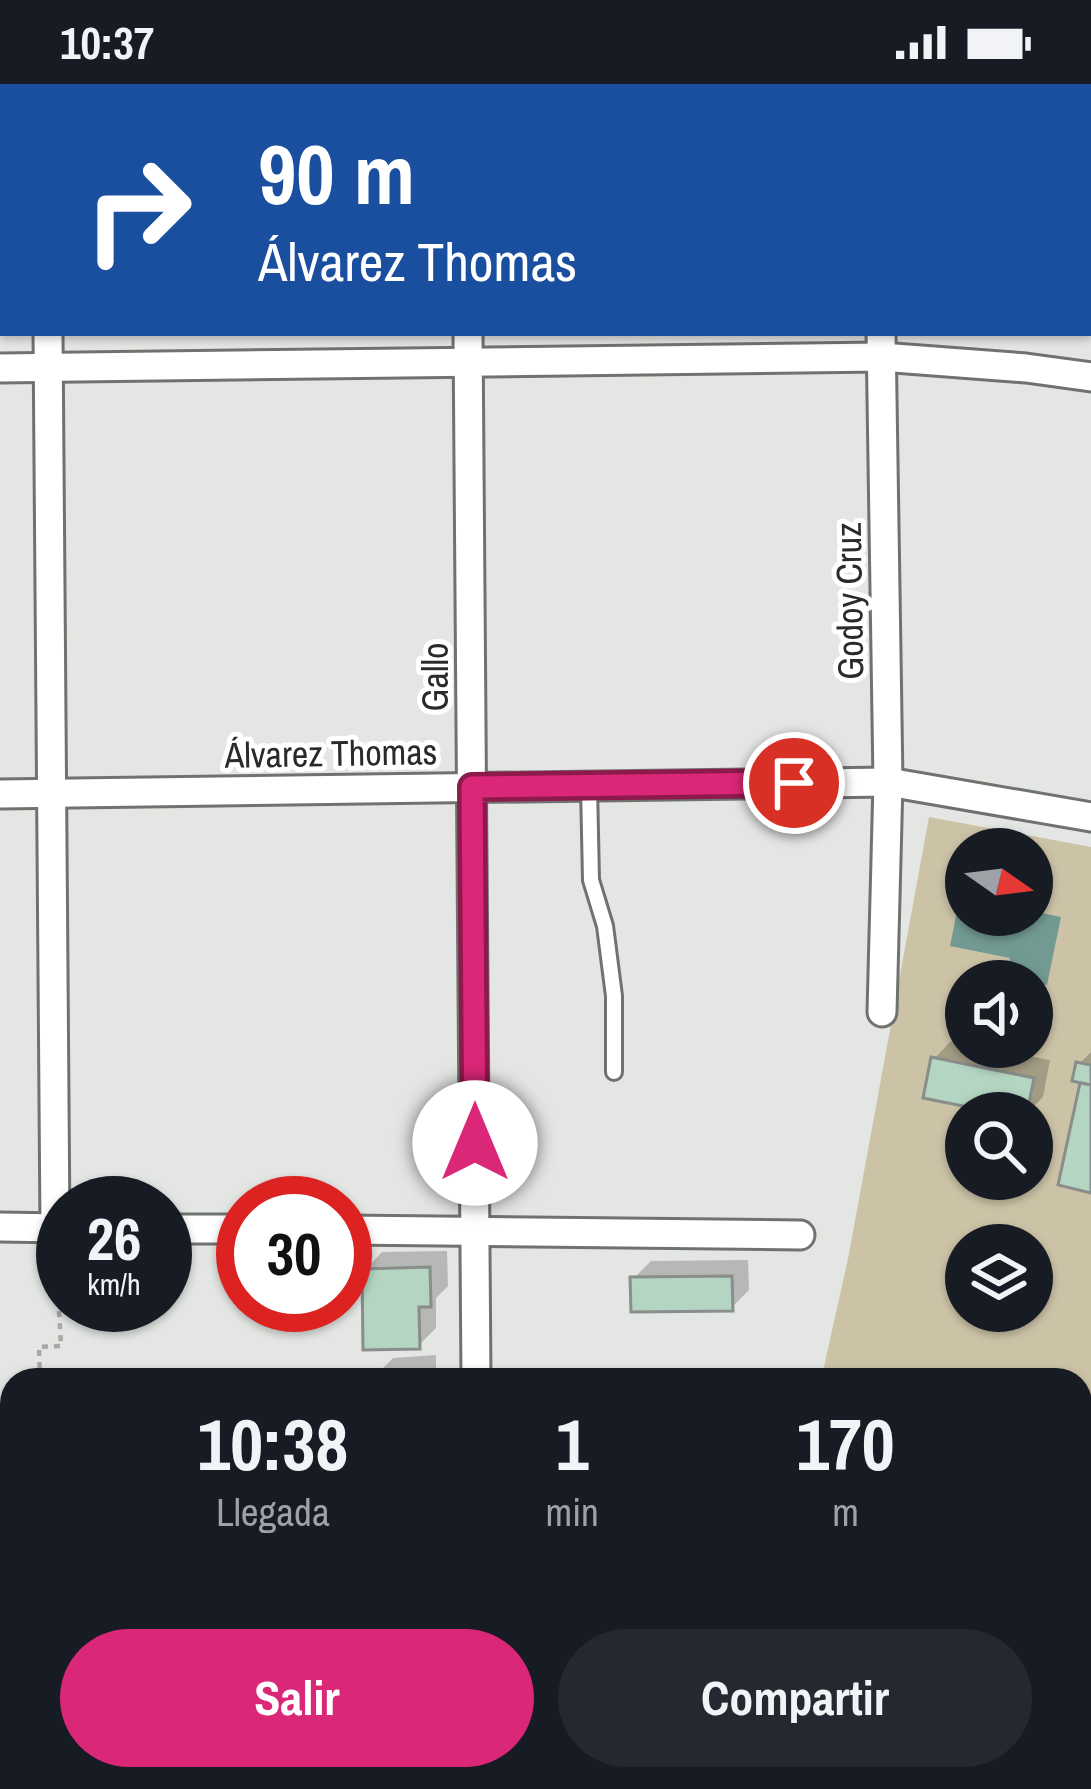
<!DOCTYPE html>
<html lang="es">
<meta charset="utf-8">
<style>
body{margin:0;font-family:"Archivo Narrow",sans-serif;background:#242831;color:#f1f3f6;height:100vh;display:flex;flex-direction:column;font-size:45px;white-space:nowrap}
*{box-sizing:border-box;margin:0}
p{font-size:39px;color:#9ea1a6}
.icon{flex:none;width:66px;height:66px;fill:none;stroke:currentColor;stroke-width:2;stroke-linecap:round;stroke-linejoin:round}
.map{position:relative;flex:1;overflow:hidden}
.side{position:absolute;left:0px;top:1284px;width:1092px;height:423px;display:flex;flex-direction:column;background:#171b24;border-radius:36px 36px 0 0;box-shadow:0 3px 9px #0004}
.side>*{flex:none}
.top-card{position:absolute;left:0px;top:0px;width:1092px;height:252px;box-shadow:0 3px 9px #0004;background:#1a4fa0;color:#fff;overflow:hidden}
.needle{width:78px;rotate:104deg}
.controls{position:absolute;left:945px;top:744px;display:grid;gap:24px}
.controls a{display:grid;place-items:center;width:108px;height:108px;border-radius:50%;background:#171b24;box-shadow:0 3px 9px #0004;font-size:60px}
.speed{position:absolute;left:36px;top:1092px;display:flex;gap:24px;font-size:60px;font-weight:700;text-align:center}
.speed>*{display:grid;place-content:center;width:156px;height:156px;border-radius:50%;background:#171b24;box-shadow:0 3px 9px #0004;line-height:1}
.speed small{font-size:30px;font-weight:400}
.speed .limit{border:18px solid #d22;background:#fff;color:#111}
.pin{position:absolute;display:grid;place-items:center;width:102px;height:102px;color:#fff;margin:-51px;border:6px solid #fff;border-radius:50%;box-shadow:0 3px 12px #0007}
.me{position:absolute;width:132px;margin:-66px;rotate:0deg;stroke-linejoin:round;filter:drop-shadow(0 0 9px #0008)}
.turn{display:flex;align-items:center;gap:42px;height:252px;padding:0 60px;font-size:54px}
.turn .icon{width:156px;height:156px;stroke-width:2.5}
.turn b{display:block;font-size:84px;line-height:102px}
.eta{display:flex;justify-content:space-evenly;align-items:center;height:204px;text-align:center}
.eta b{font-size:72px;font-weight:800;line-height:84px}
.action{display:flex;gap:24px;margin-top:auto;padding:24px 60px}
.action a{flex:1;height:138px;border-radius:72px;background:#db2777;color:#fff;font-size:48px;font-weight:800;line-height:138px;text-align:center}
.action a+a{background:#242831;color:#f1f3f6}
.status{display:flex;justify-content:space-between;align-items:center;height:84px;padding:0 60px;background:#171b24;direction:ltr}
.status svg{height:33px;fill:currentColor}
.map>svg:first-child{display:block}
</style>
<div class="status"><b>10:37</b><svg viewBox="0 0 49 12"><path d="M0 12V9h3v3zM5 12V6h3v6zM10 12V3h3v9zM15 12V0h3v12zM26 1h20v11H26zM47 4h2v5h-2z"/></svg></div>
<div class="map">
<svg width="1091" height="1705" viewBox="0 0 1091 1705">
<rect width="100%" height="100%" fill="#e3e6e2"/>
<path fill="#ccc3a7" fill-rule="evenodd" d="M929,733L1091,763V1364L1084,1395H1080V1296H821L848,1175ZM966,765H1032V831H966ZM966,897H1032V963H966ZM966,1029H1032V1095H966ZM966,1161H1032V1227H966Z"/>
<path fill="#729a92" d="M960,812L966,813V831H1032V827L1061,833L1047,901L1007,893L1010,874L950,862Z"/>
<g fill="#0003">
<path d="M951,957L966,960V963H982L1050,976L1043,1013L1027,1029H1014L934,975Z"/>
<path d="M1091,968V1105L1062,1099L1084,996L1079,980Z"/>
<path d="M447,1167L448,1202L436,1214V1244L418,1262L365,1186L382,1168Z"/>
<path d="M748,1176L749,1206L731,1224L633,1195L651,1177Z"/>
<path d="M436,1271V1284L427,1296H375V1292L393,1274Z"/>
<path d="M1091,1694V1705H863V1695Z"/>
<path d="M27,1695H34L42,1705H15Z"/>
<path d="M243,1695H313L319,1705L332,1696L337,1705H234Z"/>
</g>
<g fill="#b3d5c2" stroke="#898d8b" stroke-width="3">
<path d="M931,973L1034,994L1027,1029H998L923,1014Z"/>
<path d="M1076,978L1091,981V1001L1072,997Z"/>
<path d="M1080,999L1091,1001V1109L1058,1101Z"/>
<path d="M430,1183L431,1223H419L420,1265L363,1266L362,1185Z"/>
<path d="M732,1192L733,1227L631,1228L630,1193Z"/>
<path d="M419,1287V1296H372V1291Z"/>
<path d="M241,1695H293L301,1705H230Z"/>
<rect x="860" y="1695" width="155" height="10"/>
<path d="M1015,1697L1091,1698V1705H1015Z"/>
</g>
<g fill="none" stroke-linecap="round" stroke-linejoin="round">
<g stroke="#6f726e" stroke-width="20">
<g id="service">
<path d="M589,702L591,796L605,842L614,912V988"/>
<path d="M349,1695V1705"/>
</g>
</g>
<g stroke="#6f726e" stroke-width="33">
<g id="minor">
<path d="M46,0V3"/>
<path d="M467,0V3"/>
<path d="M879,0V3"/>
<path d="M48,249L55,1144"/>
<path d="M468,249L476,1296"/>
<path d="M881,249L888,698L882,928"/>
<path d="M0,284L881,273L1026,284L1091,293"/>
<path d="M0,710L888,698L1091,733"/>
<path d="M0,1143L63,1144"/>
<path d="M165,1145H243"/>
<path d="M345,1146L800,1151"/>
<path d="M0,1482H12"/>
</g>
</g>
<g stroke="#6f726e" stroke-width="45">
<g id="secondary">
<path d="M0,1551L12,1550"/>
<path d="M1080,1552H1091"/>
<path d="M0,1593H12"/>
<path d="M1080,1605L1091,1606"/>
</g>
</g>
<g stroke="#a6a9a5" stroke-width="4.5" stroke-dasharray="6 6" stroke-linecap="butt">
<path d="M40,1296L39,1263L61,1262L56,1173"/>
<path d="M1080,1647L1091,1648"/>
<path d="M0,1656H12"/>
</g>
<use href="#service" stroke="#fff" stroke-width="14"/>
<use href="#minor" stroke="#fff" stroke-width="27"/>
<use href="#secondary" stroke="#fff" stroke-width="39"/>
</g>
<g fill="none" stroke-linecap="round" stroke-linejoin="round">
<g stroke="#8e194d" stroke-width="30">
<path id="route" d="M475,1059L472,703L794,699"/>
</g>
<use href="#route" stroke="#db2777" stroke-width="21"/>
</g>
<g text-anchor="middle" stroke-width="10" stroke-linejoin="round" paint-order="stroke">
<g font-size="36" fill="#2a2b29" stroke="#fff">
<text transform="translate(849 517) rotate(-91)" y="13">Godoy Cruz</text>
<text transform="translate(435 593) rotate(-90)" y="13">Gallo</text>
<text transform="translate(331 669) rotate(-1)" y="13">Álvarez Thomas</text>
</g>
</g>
</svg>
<div class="controls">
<a><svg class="needle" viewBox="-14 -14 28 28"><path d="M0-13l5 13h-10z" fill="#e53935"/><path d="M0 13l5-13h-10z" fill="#9ea1a6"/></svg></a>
<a><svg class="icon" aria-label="sound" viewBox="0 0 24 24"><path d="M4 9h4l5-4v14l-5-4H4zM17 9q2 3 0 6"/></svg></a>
<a><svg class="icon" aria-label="search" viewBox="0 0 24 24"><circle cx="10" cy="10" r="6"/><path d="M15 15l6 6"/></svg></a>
<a><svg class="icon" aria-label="layers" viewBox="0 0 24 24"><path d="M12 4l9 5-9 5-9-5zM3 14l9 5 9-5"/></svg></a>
</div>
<div class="speed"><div>26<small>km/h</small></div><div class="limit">30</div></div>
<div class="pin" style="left:794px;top:699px;background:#d93025"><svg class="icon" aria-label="arrive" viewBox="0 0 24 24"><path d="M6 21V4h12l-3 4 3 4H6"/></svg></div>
<svg class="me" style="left:475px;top:1059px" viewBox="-20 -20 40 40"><circle r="19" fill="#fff"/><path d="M0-13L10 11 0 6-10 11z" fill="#db2777"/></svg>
<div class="top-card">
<div class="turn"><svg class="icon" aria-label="right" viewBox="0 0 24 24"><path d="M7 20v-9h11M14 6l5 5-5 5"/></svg><div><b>90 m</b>Álvarez Thomas</div></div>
</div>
<section class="side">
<div class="eta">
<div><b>10:38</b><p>Llegada</p></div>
<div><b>1</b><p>min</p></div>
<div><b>170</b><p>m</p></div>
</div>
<div class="action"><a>Salir</a><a>Compartir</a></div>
</section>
</div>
